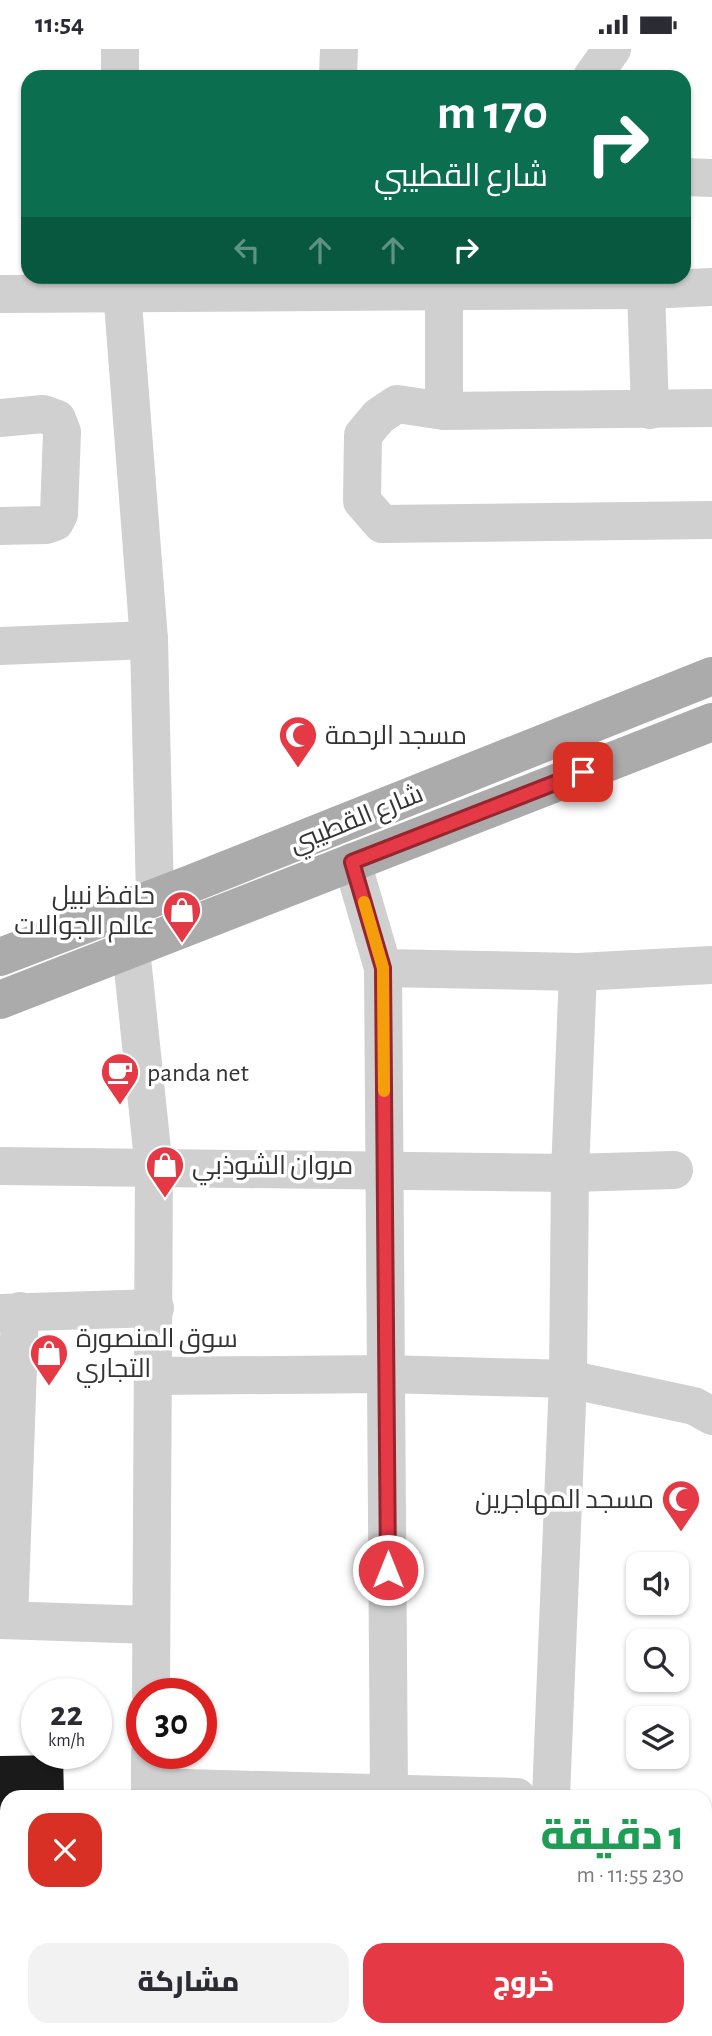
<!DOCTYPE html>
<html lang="ar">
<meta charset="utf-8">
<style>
body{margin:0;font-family:"Alegreya Sans",Cairo,sans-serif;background:#f2f2f3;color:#2b2b33;direction:rtl;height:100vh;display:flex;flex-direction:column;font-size:26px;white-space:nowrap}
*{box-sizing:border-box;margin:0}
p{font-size:23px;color:#7c7c81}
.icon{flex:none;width:38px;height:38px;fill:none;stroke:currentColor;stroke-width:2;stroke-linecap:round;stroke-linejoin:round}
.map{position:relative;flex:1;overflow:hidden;direction:ltr}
.drawer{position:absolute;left:0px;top:1741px;width:712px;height:247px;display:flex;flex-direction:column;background:#fff;border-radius:21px 21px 0 0;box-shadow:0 2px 5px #0004;direction:rtl}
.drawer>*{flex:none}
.banner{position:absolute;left:21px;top:21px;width:670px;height:214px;border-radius:21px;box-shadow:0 2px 5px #0004;direction:rtl;background:#0b6e4f;color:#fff;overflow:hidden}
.tools{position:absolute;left:626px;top:1503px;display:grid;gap:14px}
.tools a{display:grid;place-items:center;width:63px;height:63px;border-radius:14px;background:#fff;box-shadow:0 2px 5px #0004;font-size:35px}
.speed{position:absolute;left:21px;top:1629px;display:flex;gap:14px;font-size:35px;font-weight:700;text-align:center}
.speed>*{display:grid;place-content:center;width:91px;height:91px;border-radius:50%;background:#fff;box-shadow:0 2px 5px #0004;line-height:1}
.speed small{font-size:18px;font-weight:400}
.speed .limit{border:10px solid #d22;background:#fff;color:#111}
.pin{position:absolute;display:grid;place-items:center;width:60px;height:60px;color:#fff;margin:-30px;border-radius:14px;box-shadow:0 4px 10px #0006}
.me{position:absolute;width:77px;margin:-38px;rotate:0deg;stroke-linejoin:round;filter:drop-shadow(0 0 5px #0008)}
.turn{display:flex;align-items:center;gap:24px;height:147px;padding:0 28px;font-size:32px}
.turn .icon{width:91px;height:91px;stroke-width:2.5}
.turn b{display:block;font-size:49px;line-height:60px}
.lanes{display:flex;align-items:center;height:66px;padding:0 28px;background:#0003;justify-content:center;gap:35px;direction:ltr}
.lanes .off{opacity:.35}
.round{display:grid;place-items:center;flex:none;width:74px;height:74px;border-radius:21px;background:#f2f2f3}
.headline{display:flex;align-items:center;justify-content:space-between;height:119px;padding:0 28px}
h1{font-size:42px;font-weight:800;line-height:52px;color:#1e9e55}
.action{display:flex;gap:14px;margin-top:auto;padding:14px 28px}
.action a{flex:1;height:80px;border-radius:21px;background:#e63946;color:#fff;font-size:28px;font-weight:800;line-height:80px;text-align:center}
.action a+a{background:#f2f2f3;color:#2b2b33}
.status{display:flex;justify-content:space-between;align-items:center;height:49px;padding:0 35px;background:#fff;direction:ltr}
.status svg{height:19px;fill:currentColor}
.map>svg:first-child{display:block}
</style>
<div class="status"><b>11:54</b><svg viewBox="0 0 49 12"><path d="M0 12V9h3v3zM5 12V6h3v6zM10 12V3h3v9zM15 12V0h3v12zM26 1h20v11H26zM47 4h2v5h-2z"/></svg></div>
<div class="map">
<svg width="712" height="1987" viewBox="0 0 712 1987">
<rect width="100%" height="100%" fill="#fff"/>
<path fill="#1a1a1a" d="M63,1706L64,1748H7V1793H0V1707Z"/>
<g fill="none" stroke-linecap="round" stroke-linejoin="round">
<g stroke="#d0d0d0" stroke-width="38">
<path d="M120,0V28"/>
<path d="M338,28L339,0"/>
<path d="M592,28L612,0"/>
<path d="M684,128L712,129"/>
<path d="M121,228L149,591L155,848"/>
<path d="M646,241L650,361"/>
<path d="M444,242V362"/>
<path d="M0,245L646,241L712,238"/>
<path d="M712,359L444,362L397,355L379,367L363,386L362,452L382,475L712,471"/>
<path d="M0,369L43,365L57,370L62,383L59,465L55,473L46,476L0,477"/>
<path d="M0,597L149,591"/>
<path d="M352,813L383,919L389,1745"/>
<path d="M131,900L154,1120L151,1645"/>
<path d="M383,919L578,923L712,916"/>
<path d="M0,1117L570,1124L674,1121"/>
<path d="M0,1264L155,1259"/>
<path d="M154,1327L386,1325L568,1330L694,1357L712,1367"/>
<path d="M0,1571L151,1576"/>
<path d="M9,1571L20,1262"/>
<path d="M150,1738L517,1748"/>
<path d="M150,1748V1704"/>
<path d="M551,1748L568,1330L570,1124L578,923"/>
<path d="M705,1860L712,1866"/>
<path d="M671,1981L677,1987"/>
<path d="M148,1987V1981"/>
<path d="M550,1987L552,1981"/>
</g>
<g stroke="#ababab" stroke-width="38">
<path d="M0,908L193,834L712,627"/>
<path d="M0,951L712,673"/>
</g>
</g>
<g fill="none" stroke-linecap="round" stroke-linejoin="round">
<g stroke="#96252e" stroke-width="18">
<path id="route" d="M388,1521L383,919L352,813L583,723"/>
</g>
<use href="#route" stroke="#e63946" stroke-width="12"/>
<path stroke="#f59e0b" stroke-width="12" d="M364,853L383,919L384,1042"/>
</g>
<defs>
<g id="mosque-pin" transform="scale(2.0125)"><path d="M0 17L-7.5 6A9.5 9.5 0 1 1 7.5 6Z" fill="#e63946" stroke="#fff"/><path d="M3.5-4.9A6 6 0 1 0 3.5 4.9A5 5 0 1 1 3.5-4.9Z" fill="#fff"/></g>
<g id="shop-pin" transform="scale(2.0125)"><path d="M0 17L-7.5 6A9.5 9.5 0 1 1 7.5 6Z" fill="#e63946" stroke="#fff"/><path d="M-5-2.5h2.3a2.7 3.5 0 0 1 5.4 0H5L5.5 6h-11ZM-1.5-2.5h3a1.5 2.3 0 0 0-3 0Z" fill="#fff"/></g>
<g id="cafe-pin" transform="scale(2.0125)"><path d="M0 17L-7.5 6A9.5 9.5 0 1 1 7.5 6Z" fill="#e63946" stroke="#fff"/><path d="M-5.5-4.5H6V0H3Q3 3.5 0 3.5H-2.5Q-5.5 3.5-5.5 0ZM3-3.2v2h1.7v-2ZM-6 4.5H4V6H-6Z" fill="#fff"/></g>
</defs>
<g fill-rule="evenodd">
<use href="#mosque-pin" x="298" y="686"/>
<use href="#shop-pin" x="182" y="861"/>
<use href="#cafe-pin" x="120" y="1023"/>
<use href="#shop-pin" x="165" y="1116"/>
<use href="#shop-pin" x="49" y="1304"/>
<use href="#mosque-pin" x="681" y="1450"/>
</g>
<g text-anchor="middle" stroke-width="7" stroke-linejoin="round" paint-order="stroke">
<g font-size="26" fill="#333" stroke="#fff" text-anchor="start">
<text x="325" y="695">مسجد الرحمة</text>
<text x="155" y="855" text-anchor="end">حافظ نبيل<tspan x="155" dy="30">عالم الجوالات</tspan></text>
<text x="147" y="1032">panda net</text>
<text x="192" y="1125">مروان الشوذبي</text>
<text x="76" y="1298">سوق المنصورة<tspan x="76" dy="30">التجاري</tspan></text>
<text x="654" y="1459" text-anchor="end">مسجد المهاجرين</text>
</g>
<g font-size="26" fill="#333" stroke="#fff">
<text transform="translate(356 769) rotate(-22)" y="9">شارع القطيبي</text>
</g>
</g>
</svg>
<div class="tools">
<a><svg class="icon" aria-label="sound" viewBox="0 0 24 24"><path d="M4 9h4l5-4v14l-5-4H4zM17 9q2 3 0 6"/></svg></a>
<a><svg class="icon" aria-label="search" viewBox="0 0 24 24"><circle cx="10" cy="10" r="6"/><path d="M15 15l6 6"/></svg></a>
<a><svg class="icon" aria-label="layers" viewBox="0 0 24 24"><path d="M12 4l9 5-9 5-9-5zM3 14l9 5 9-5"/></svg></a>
</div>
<div class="speed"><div>22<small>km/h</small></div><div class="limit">30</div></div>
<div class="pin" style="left:583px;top:723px;background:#d93025"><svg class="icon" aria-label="arrive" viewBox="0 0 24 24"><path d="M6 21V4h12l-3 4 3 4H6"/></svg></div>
<svg class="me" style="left:388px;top:1521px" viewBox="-20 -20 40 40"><circle r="17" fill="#e63946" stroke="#fff" stroke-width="3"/><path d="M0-11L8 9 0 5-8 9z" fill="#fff"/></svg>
<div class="banner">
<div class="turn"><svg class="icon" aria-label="right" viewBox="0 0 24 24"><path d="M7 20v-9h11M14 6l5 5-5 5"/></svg><div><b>170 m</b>شارع القطيبي</div></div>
<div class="lanes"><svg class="icon off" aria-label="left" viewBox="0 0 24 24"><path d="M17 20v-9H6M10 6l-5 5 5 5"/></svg><svg class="icon off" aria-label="ahead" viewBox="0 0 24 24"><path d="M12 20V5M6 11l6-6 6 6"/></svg><svg class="icon off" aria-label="ahead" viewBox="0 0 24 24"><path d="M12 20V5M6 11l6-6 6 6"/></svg><svg class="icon" aria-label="right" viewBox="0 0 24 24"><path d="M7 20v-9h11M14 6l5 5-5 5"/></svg></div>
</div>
<section class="drawer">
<div class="headline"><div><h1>1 دقيقة</h1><p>230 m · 11:55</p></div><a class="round" style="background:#d93025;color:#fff"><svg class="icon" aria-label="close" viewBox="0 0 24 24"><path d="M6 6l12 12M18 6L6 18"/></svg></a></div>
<div class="action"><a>خروج</a><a>مشاركة</a></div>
</section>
</div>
